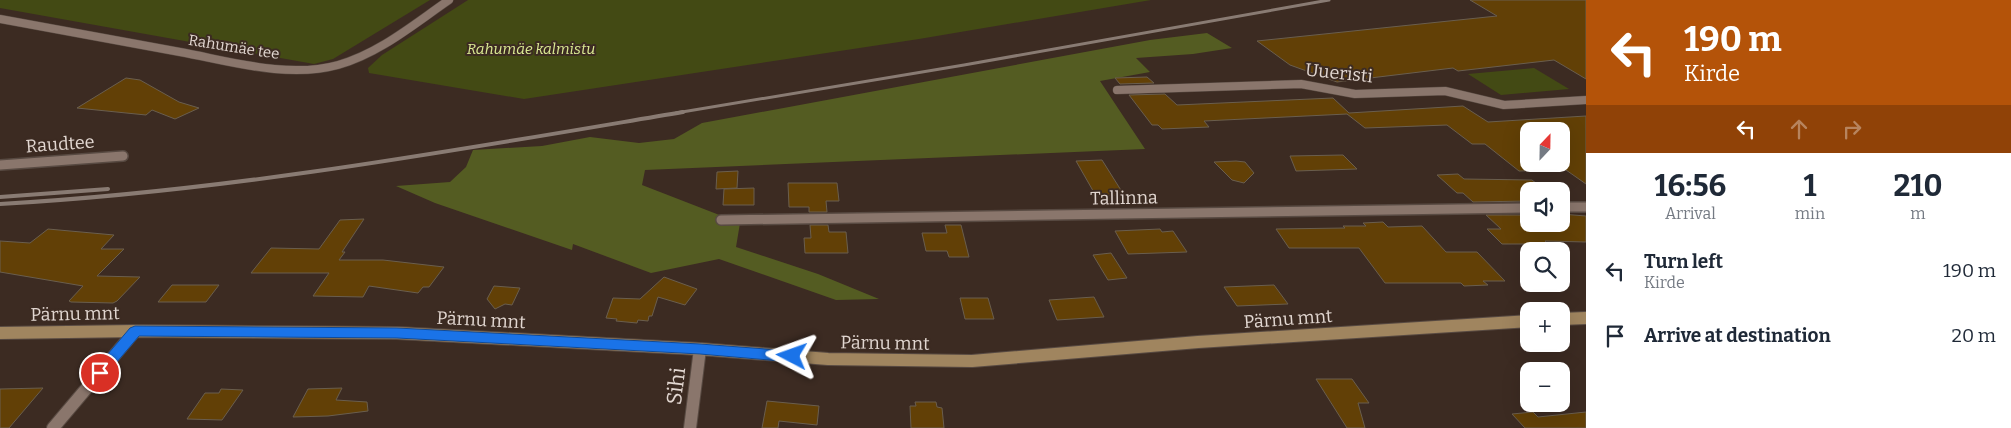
<!DOCTYPE html>
<meta charset="utf-8">
<style>
body{margin:0;font-family:Bitter,serif;background:#f2f2f3;color:#1f2937;height:100vh;display:flex;flex-direction:column;font-size:19px;white-space:nowrap}
*{box-sizing:border-box;margin:0}
p{font-size:16px;color:#747a83}
.icon{flex:none;width:28px;height:28px;fill:none;stroke:currentColor;stroke-width:2;stroke-linecap:round;stroke-linejoin:round}
.map{position:relative;flex:1;overflow:hidden}
.side{display:flex;flex-direction:column;background:#fff;width:425px}
.side>*{flex:none}
.guide{background:#b45309;color:#fff;overflow:hidden}
.needle{width:32px;rotate:22deg}
.buttons{position:absolute;left:1520px;top:122px;display:grid;gap:10px}
.buttons a{display:grid;place-items:center;width:50px;height:50px;border-radius:10px;background:#fff;box-shadow:0 5px 20px #0002;font-size:25px}
.pin{position:absolute;display:grid;place-items:center;width:42px;height:42px;color:#fff;margin:-21px;border:2px solid #fff;border-radius:50%;box-shadow:0 1px 5px #0007}
.me{position:absolute;width:55px;margin:-28px;rotate:274deg;stroke-linejoin:round;filter:drop-shadow(0 0 4px #0008)}
.turn{display:flex;align-items:center;gap:18px;height:105px;padding:0 15px;font-size:22px}
.turn .icon{width:65px;height:65px;stroke-width:2.5}
.turn b{display:block;font-size:35px;line-height:42px}
.lanes{display:flex;align-items:center;height:48px;padding:0 15px;background:#0003;justify-content:center;gap:25px;direction:ltr}
.lanes .off{opacity:.35}
.eta{display:flex;justify-content:space-evenly;align-items:center;height:85px;text-align:center}
.eta b{font-size:30px;font-weight:700;line-height:35px}
ul{padding:0;list-style:none}
li{display:flex;align-items:center;gap:15px;height:65px;padding:0 15px}
li div{flex:1}
li b{display:block;font-size:19px}
li em{font-style:normal}
main{display:flex;flex:1;min-height:0}
.map>svg:first-child{display:block}
</style>
<main>
<div class="map">
<svg width="1586" height="428" viewBox="0 0 1586 428">
<rect width="100%" height="100%" fill="#3c2b22"/>
<g fill="#434a14">
<path d="M0,0H430L333,59L314,64L0,8Z"/>
<path d="M468,0H1151L919,39L524,99L369,73L368,68L382,55Z"/>
<path d="M1534,68L1569,89L1501,95L1468,74Z"/>
</g>
<path fill="#545c22" d="M1207,33L1232,48L1193,54L1136,58L1150,72L1100,81L1145,149L645,170L642,185L740,223L736,247L818,274L879,299L836,300L719,259L651,273L573,244L572,250L435,203L396,186L450,182L466,167L473,150L542,146L590,137L639,143L674,139L702,123L1150,40Z"/>
<g fill="#624006" stroke="#6a5e4e" fill-rule="evenodd">
<path d="M1470,0H1586V79L1554,60L1458,71L1453,68L1337,82L1290,65L1257,41L1497,16Z"/>
<path d="M1147,77L1154,83L1120,84L1115,78Z"/>
<path d="M126,78L140,80L179,102L199,108L175,119L152,110L146,115L77,108Z"/>
<path d="M1165,94L1177,105L1333,98L1349,113L1463,106L1488,122L1586,116V184L1566,170L1519,171L1485,144H1472L1447,125L1365,128L1347,114L1204,121L1209,127L1162,129L1158,125H1152L1129,95ZM1529,131H1561V164H1529Z"/>
<path d="M1343,155L1357,169L1296,171L1290,156Z"/>
<path d="M1102,160L1124,195L1096,196L1076,161Z"/>
<path d="M1236,161L1245,162L1254,173L1244,183L1232,180L1214,162Z"/>
<path d="M738,171L737,188L716,189L717,172Z"/>
<path d="M1458,174L1464,179L1532,180L1546,191H1529V201L1473,202L1463,193H1457L1437,175Z"/>
<path d="M788,183H837L839,201H826L827,212H809V207H789Z"/>
<path d="M754,188V205H723L724,189Z"/>
<path d="M1561,214L1586,216V242L1545,241L1548,244H1502L1487,229H1501L1486,215H1529V224H1561Z"/>
<path d="M364,219L342,252H345L339,260H383L444,267L429,287H423L418,293L369,286L363,297L313,296L329,273H251L271,248L319,249L340,220Z"/>
<path d="M1383,222L1388,227L1422,226L1446,252H1477L1505,281H1483L1488,285L1464,286L1461,283H1385L1359,248H1289L1276,229L1345,228L1343,226H1366L1363,223Z"/>
<path d="M810,225H828L829,232H846L848,253H805L804,238H811Z"/>
<path d="M945,225H961L969,257H949L947,251H926L922,233H947Z"/>
<path d="M48,229L114,235L101,249H124L97,276L140,277L117,301L113,303L71,302L69,301L83,286L0,272V241L30,243Z"/>
<path d="M1160,229L1162,232L1173,231L1187,252L1128,254L1115,231Z"/>
<path d="M1111,253L1127,278L1108,280L1093,255Z"/>
<path d="M664,277L697,289L685,305L658,297L652,316H649L648,321L638,320L637,323L616,321L617,319L606,318L613,298L640,299Z"/>
<path d="M172,285H219L206,302H158Z"/>
<path d="M1274,285L1288,304L1237,306L1224,287Z"/>
<path d="M494,286L520,288L512,305L505,304L495,309L487,299Z"/>
<path d="M1094,297L1104,317L1057,320L1049,300Z"/>
<path d="M960,298H988L994,319H965Z"/>
<path d="M1316,379H1352L1369,403H1358L1365,428H1347Z"/>
<path d="M43,388L9,428H0V389Z"/>
<path d="M342,388L336,400L367,402L368,411L328,416L293,417L308,389Z"/>
<path d="M221,389L243,390L222,420L187,419L205,393H219Z"/>
<path d="M767,401L819,406L817,425L779,421L778,428H762Z"/>
<path d="M915,402H936L937,407L942,408L944,428H911L910,406H916Z"/>
<path d="M1533,412L1538,417L1586,412V428H1525L1512,414Z"/>
</g>
<g fill="none" stroke-linecap="round" stroke-linejoin="round">
<g stroke="#584a42" stroke-width="9">
<path id="minor-far2" d="M1117,90L1301,84L1355,94L1445,91L1504,105L1586,100"/>
</g>
<g stroke="#584a42" stroke-width="12">
<g id="minor-far1">
<path d="M0,165L123,156"/>
<path d="M1561,207H1586"/>
<path d="M721,220L1529,208"/>
</g>
</g>
<g stroke="#584a42" stroke-width="14">
<g id="minor">
<path d="M53,428L135,331"/>
<path d="M690,428L700,349"/>
</g>
</g>
<g stroke="#584a42" stroke-width="9">
<path id="tertiary" d="M0,19C60,30 120,41 180,52C230,61 287,79 338,65C380,53 414,24 449,0"/>
</g>
<g stroke="#584a42" stroke-width="14">
<g id="secondary">
<path d="M1561,319L1586,318"/>
<path d="M0,333L135,331L397,333L700,349L828,359L972,361L1198,342L1529,321"/>
</g>
</g>
<use href="#minor-far2" stroke="#8a766c" stroke-width="8"/>
<use href="#minor-far1" stroke="#8a766c" stroke-width="9"/>
<use href="#minor" stroke="#8a766c" stroke-width="12"/>
<use href="#tertiary" stroke="#8a766c" stroke-width="8"/>
<use href="#secondary" stroke="#a0855f" stroke-width="12"/>
<path stroke="#897b73" stroke-width="3" d="M676,113L964,65L1329,0"/>
<g stroke="#897b73" stroke-width="4">
<path d="M0,197L108,189"/>
<path d="M0,204C230,191 457,150 683,112"/>
</g>
</g>
<path fill="#1a73e8" stroke="#114b97" d="M135,326L397,328L700,344L792,351L797,353L799,356L797,360L792,362L700,354L397,338L139,336L105,376L100,378L95,376L93,373L95,369L130,328Z"/>
<g text-anchor="middle" stroke-width="4" stroke-linejoin="round" paint-order="stroke">
<g font-size="15" fill="#e2d7d1" stroke="#3c2b22">
<text transform="translate(234 47) rotate(9)" y="5">Rahumäe tee</text>
</g>
<g font-size="15" font-style="italic" fill="#dbea93" stroke="#3c2b22">
<text x="531" y="54">Rahumäe kalmistu</text>
</g>
<g font-size="18" fill="#e2d7d1" stroke="#3c2b22">
<text transform="translate(1339 73) rotate(6)" y="6">Uueristi</text>
<text transform="translate(60 144) rotate(-4)" y="6">Raudtee</text>
<text transform="translate(1124 198) rotate(-1)" y="6">Tallinna</text>
<text transform="translate(75 314) rotate(-1)" y="6">Pärnu mnt</text>
<text transform="translate(1288 319) rotate(-4)" y="6">Pärnu mnt</text>
<text transform="translate(481 320) rotate(3)" y="6">Pärnu mnt</text>
<text transform="translate(885 343) rotate(1)" y="6">Pärnu mnt</text>
</g>
<g font-size="21" fill="#e2d7d1" stroke="#3c2b22">
<text transform="translate(676 386) rotate(-83)" y="7">Sihi</text>
</g>
</g>
</svg>
<div class="buttons">
<a><svg class="needle" viewBox="-14 -14 28 28"><path d="M0-13l5 13h-10z" fill="#e53935"/><path d="M0 13l5-13h-10z" fill="#747a83"/></svg></a>
<a><svg class="icon" aria-label="sound" viewBox="0 0 24 24"><path d="M4 9h4l5-4v14l-5-4H4zM17 9q2 3 0 6"/></svg></a>
<a><svg class="icon" aria-label="search" viewBox="0 0 24 24"><circle cx="10" cy="10" r="6"/><path d="M15 15l6 6"/></svg></a>
<a>+</a>
<a>−</a>
</div>
<div class="pin" style="left:100px;top:373px;background:#d93025"><svg class="icon" aria-label="arrive" viewBox="0 0 24 24"><path d="M6 21V4h12l-3 4 3 4H6"/></svg></div>
<svg class="me" style="left:792px;top:356px" viewBox="-20 -20 40 40"><path d="M0-17L14 15 0 8-14 15z" fill="#1a73e8" stroke="#fff" stroke-width="4"/></svg>
</div>
<section class="side">
<div class="guide">
<div class="turn"><svg class="icon" aria-label="left" viewBox="0 0 24 24"><path d="M17 20v-9H6M10 6l-5 5 5 5"/></svg><div><b>190 m</b>Kirde</div></div>
<div class="lanes"><svg class="icon" aria-label="left" viewBox="0 0 24 24"><path d="M17 20v-9H6M10 6l-5 5 5 5"/></svg><svg class="icon off" aria-label="ahead" viewBox="0 0 24 24"><path d="M12 20V5M6 11l6-6 6 6"/></svg><svg class="icon off" aria-label="right" viewBox="0 0 24 24"><path d="M7 20v-9h11M14 6l5 5-5 5"/></svg></div>
</div>
<div class="eta">
<div><b>16:56</b><p>Arrival</p></div>
<div><b>1</b><p>min</p></div>
<div><b>210</b><p>m</p></div>
</div>
<ul>
<li><svg class="icon" aria-label="left" viewBox="0 0 24 24"><path d="M17 20v-9H6M10 6l-5 5 5 5"/></svg><div><b>Turn left</b><p>Kirde</p></div><em>190 m</em></li>
<li><svg class="icon" aria-label="arrive" viewBox="0 0 24 24"><path d="M6 21V4h12l-3 4 3 4H6"/></svg><div><b>Arrive at destination</b></div><em>20 m</em></li>
</ul>
</section>
</main>
